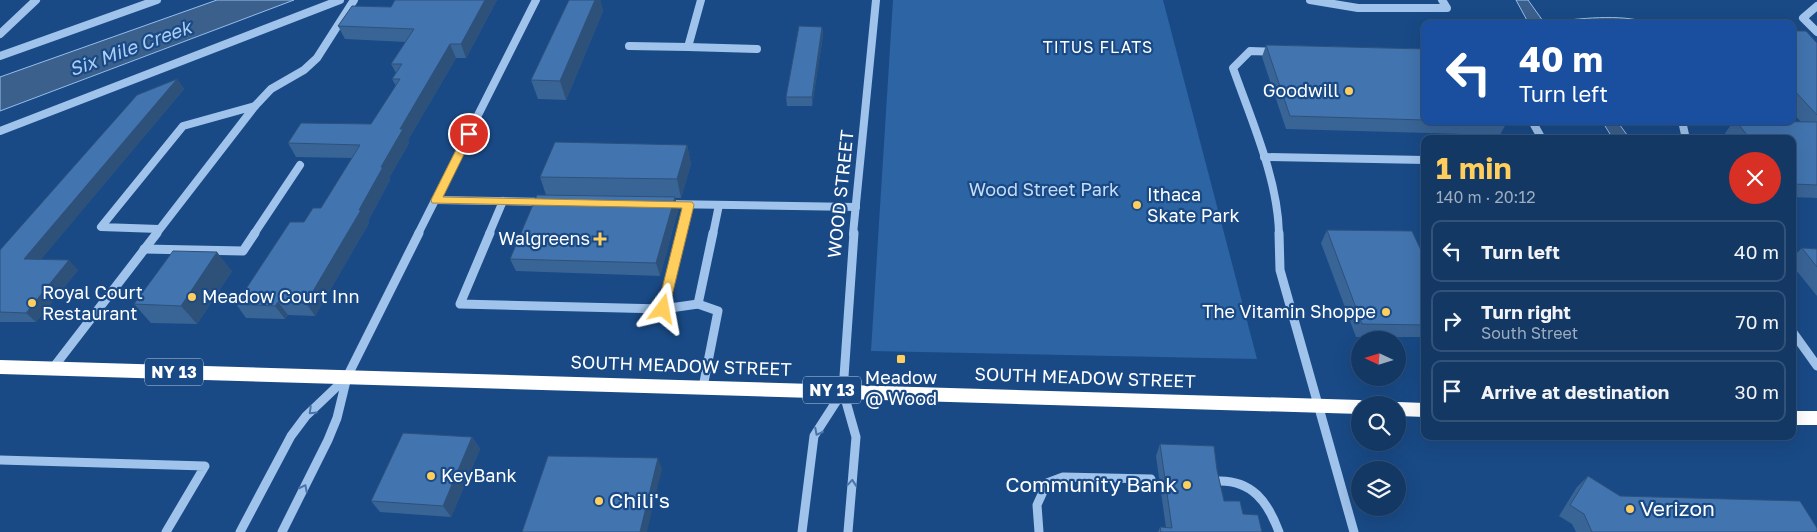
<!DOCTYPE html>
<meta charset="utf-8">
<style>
body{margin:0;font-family:"Golos Text",sans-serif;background:#1c3f6a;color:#f1f3f6;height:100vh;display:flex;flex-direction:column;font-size:19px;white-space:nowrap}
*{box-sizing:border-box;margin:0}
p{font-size:16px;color:#9dacbf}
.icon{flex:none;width:28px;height:28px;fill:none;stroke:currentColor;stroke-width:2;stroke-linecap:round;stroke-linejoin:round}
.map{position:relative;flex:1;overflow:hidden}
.panel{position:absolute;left:1421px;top:135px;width:375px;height:305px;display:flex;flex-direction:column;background:#133864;border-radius:10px;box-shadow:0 5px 20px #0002,0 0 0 1px #325278}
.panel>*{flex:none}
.guide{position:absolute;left:1421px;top:20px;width:375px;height:105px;border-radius:10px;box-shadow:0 5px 20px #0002,0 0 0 1px #325278;background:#1a4fa0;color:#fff;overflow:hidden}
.needle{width:32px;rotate:274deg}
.controls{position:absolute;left:1351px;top:331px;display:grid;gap:10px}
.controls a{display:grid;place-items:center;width:55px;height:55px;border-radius:50%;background:#133864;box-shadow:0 5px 20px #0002,0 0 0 1px #325278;font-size:25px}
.pin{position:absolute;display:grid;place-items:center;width:42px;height:42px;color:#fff;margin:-21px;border:2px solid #fff;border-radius:50%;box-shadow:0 1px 5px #0007}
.me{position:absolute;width:55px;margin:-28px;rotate:13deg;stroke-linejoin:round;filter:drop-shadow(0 0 4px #0008)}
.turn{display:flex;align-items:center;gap:18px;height:105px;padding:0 15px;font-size:22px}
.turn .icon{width:65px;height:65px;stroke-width:2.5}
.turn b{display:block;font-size:35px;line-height:42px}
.round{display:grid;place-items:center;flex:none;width:52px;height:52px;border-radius:26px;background:#1c3f6a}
.overview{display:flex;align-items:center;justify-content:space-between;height:85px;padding:0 15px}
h1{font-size:30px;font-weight:700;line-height:38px;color:#ffce5c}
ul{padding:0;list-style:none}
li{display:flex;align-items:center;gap:15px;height:62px;margin:0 10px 8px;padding:0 5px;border:2px solid #325278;border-radius:10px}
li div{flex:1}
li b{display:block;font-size:19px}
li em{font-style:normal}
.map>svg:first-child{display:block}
</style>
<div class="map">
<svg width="1817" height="532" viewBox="0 0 1817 532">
<rect width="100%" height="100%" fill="#194a86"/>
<path fill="#2c64a4" d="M893,0H1163L1257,359L871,351Z"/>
<g fill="#3c608c" stroke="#93beef">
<path d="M217,0H294L0,111V77Z"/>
<path d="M1516,0H1528L1543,21L1549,22C1580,19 1619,13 1649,23L1529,24Z"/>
<path d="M1602,121H1617L1630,139H1613Z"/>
</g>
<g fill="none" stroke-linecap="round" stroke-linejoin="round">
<g stroke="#a0c3ec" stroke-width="8">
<path d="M1310,0L1358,8H1447L1442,0"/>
<path d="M1817,6L1803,18L1817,32"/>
<path d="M0,34L36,0"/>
<path d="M629,46L688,47L701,0"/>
<path d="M688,47L757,49"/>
<path d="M1276,52L1250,51L1233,68C1251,119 1278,179 1279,234"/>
<path d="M0,56L157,0"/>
<path d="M255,106L271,89L304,70L317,58L354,0"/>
<path d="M1532,121L1542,139"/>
<path d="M1682,121L1686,139"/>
<path d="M0,131L340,0"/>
<path d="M1264,157L1425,160"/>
<path d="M436,200L546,202"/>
<path d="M666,204L856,207"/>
<path d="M156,234L255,106L183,126L101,227L159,229"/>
<path d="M254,234L300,165"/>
<path d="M418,234L536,0"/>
<path d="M489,234L503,201"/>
<path d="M682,234L689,205"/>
<path d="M713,234L719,205"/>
<path d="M853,234L876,0"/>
</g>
<g stroke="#a0c3ec" stroke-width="9">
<path d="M490,233L460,304L663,309L698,304L713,233"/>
<path d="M1279,233L1280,270L1354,532"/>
<path d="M144,249L243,251L255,233"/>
<path d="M698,304L718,311L703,387"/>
<path d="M663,309L682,233"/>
<path d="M1792,331L1817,366"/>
<path d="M53,368L157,233"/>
<path d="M0,460L205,466L166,532"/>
<path d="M1218,481C1252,480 1268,502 1279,532"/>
<path d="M240,532L291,436L306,416L347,377"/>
<path d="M282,532L328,440L337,418L347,377L419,233"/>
<path d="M802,532L814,436L843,391"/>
<path d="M848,532L856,437L843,391L854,233"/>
<path d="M1039,532L1037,505L1047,483L1063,477L1151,479"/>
</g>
<g fill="#fff" fill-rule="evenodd">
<path d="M0,360L1360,400L1366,402L1367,405H1360V414L0,374Z"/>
<path d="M1398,402L1425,403V417L1398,416V405H1391Z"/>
<rect x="1792" y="411" width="25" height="14"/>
</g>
</g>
<g fill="#396496">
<path d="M395,0H497L466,58H456L408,140L409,143L389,178L390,180L368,221L369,223L315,316L288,315L285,319L246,318L236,304L304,222L321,208L352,158L296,157L288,143L371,124L396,86L392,79L396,73L391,64L406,42L345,39L338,26L391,7Z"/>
<path d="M569,0H600L603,11L566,100L538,99L531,80Z"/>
<path d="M822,27L823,35L812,106H787L786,97Z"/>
<path d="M1792,31L1817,43V198L1792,197V139H1730L1725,133L1734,121L1801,122L1792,112Z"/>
<path d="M1266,45L1425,49V121H1507V122L1500,135L1286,129L1262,57Z"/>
<path d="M177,79L184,89L41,259L78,270L36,322H0V250Z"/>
<path d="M687,145L691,164L681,198H675L678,210L660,276L516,271L510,259L546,195L540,177Z"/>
<path d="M1327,230L1425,259V337H1356L1321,243Z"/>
<path d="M1802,248L1817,249V296L1792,265V258Z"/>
<path d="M232,271L197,324L151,323L134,304Z"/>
<path d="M472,437L480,449L451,517L380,512L371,501Z"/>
<path d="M1160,444L1217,470L1224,501L1243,514L1262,532H1158L1160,527L1166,528L1156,456Z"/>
<path d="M1588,476L1620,496L1817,532H1576L1572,524L1559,516L1577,487Z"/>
</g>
<g fill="#2e517a">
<path d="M485,0H497L466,58L461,44Z"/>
<path d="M595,0H600L603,11L566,100L560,81Z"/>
<path d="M822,27L823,35L812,106V97Z"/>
<path d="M450,44L456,58L408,140L409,143L389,178L390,180L368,221L369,223L315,316L306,303L359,210L400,129Z"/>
<path d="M177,79L184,89L33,269L24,259Z"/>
<path d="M687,145L691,164L681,198L677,179Z"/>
<path d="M675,197L678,210L660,276L656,263Z"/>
<path d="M217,252L232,271L197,324L181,306Z"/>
<path d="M69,260L78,270L36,322L26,313Z"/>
<path d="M278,302L288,315L285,319L275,306Z"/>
<path d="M472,437L480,449L451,517L443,506Z"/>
<path d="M658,458L662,469L647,532H640Z"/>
</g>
<g fill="#4274af" stroke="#2e517a">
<path d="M395,0H485L461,44H450L400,129H403L381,167H383L359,210H361L306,303L278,302L275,306L236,304L290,222H304L313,208H321L360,145L288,143L301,123L371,124L400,79H392L402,64H391L414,29L338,26L352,6L391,7Z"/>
<path d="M569,0H595L560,81L531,80Z"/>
<path d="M799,26L822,27L812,97H786Z"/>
<path d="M1792,31H1806L1817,43V115L1792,88Z"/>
<path d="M1266,45L1425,49V120L1290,116Z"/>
<path d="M177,79L24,259L69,260L26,313L0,312V250L137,95Z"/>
<path d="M1476,121H1507V122Z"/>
<path d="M1736,121L1817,122V185L1792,184V139H1750Z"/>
<path d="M555,142L687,145L677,179L540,177Z"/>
<path d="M537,195L675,197L656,263L510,259Z"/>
<path d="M1327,230L1412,231L1425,259V325L1362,324Z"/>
<path d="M1802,248L1817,249V267Z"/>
<path d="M173,251L217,252L181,306L134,304Z"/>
<path d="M403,433L472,437L443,506L371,501Z"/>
<path d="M1160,444L1214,446L1217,470L1224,501H1240L1243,514L1258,515L1262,532H1161L1160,527L1172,528Z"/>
<path d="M548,456L658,458L640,532H522Z"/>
<path d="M1588,476L1620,496L1800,501L1817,528V532H1592L1584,514L1570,505Z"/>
</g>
<defs><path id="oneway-chevron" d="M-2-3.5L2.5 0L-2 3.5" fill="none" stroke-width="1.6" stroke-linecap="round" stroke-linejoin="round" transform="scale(1.25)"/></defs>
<g stroke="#4874aa">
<use href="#oneway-chevron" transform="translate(312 411) rotate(136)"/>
<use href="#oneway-chevron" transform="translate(818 432) rotate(117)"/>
<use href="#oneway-chevron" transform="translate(852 483) rotate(-85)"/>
<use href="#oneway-chevron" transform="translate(304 488) rotate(-63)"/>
</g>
<path fill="#ffce5c" stroke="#a6863c" d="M469,130L474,134L443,197L692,202L694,205L668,312H659L657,309L682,208L432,203L431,200L464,134Z"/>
<g fill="#ffce5c" stroke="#194a86" stroke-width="2">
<circle cx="1349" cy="91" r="5"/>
<circle cx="1137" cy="205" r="5"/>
<path d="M597.5 231.5h5v5h5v5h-5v5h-5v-5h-5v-5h5z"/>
<circle cx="192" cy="297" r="5"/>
<circle cx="32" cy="303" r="5"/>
<circle cx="1386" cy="312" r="5"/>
<rect x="896" y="354" width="10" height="10" rx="2.5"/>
<circle cx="431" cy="476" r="5"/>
<circle cx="1187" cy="485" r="5"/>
<circle cx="599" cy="501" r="5"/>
<circle cx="1630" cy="509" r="5"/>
</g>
<g text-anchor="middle" stroke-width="4.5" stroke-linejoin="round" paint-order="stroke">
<g font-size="16" letter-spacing="1" fill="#fff" stroke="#194a86">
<text x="1098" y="53">TITUS FLATS</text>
</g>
<g fill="#194a86" stroke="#bac9db" stroke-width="1">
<rect x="145" y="358.5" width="58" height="27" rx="4"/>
<rect x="803" y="376.5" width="58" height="27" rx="4"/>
</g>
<g font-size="16" font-weight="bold" fill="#fff">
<text x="174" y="378">NY 13</text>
<text x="832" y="396">NY 13</text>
</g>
<g font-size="18" fill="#fff" stroke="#194a86" text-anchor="start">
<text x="1339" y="97" text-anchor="end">Goodwill</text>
<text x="1147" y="201">Ithaca<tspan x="1147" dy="21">Skate Park</tspan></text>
<text x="590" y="245" text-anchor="end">Walgreens</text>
<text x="42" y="299">Royal Court<tspan x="42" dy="21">Restaurant</tspan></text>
<text x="202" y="303">Meadow Court Inn</text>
<text x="1376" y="318" text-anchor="end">The Vitamin Shoppe</text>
<text x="901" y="384" text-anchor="middle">Meadow<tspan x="901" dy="21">@ Wood</tspan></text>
<text x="441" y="482">KeyBank</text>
</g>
<g font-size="18" fill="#c6ddf9" stroke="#194a86">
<text x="1044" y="196">Wood Street Park</text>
</g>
<g font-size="18" fill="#fff" stroke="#194a86">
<text transform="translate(841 194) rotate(-84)" y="6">WOOD STREET</text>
<text transform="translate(681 366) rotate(2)" y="6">SOUTH MEADOW STREET</text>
<text transform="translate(1085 378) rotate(2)" y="6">SOUTH MEADOW STREET</text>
</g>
<g font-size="19" font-style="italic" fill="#accdf4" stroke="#194a86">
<text transform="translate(130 48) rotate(-20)" y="7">Six Mile Creek</text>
</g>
<g font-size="21" fill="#fff" stroke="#194a86" text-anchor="start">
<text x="1177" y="492" text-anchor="end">Community Bank</text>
<text x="609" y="508">Chili's</text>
<text x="1640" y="516">Verizon</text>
</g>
</g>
</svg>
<div class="controls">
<a><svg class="needle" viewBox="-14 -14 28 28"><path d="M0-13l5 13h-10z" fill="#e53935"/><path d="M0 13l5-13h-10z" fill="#9dacbf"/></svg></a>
<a><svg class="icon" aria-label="search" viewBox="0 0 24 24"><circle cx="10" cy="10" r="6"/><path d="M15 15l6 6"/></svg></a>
<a><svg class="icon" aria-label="layers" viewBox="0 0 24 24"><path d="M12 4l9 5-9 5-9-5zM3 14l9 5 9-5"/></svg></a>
</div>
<div class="pin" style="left:469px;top:134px;background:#d93025"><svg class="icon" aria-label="arrive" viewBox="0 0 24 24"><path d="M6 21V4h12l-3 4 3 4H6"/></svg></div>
<svg class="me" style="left:663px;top:309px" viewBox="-20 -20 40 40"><path d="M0-17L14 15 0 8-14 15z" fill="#ffce5c" stroke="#fff" stroke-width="4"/></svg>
<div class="guide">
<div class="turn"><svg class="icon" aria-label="left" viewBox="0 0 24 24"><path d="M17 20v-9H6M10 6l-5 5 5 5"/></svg><div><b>40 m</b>Turn left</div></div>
</div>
<section class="panel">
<div class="overview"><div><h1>1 min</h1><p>140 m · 20:12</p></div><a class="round" style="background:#d93025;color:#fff"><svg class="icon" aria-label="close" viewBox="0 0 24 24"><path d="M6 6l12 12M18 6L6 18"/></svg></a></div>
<ul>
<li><svg class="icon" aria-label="left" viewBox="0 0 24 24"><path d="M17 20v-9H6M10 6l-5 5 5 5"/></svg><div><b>Turn left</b></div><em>40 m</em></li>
<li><svg class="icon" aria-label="right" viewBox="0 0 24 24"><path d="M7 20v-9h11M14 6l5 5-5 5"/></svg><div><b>Turn right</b><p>South Street</p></div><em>70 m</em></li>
<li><svg class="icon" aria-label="arrive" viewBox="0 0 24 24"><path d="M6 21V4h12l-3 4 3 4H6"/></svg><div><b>Arrive at destination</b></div><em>30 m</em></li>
</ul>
</section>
</div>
